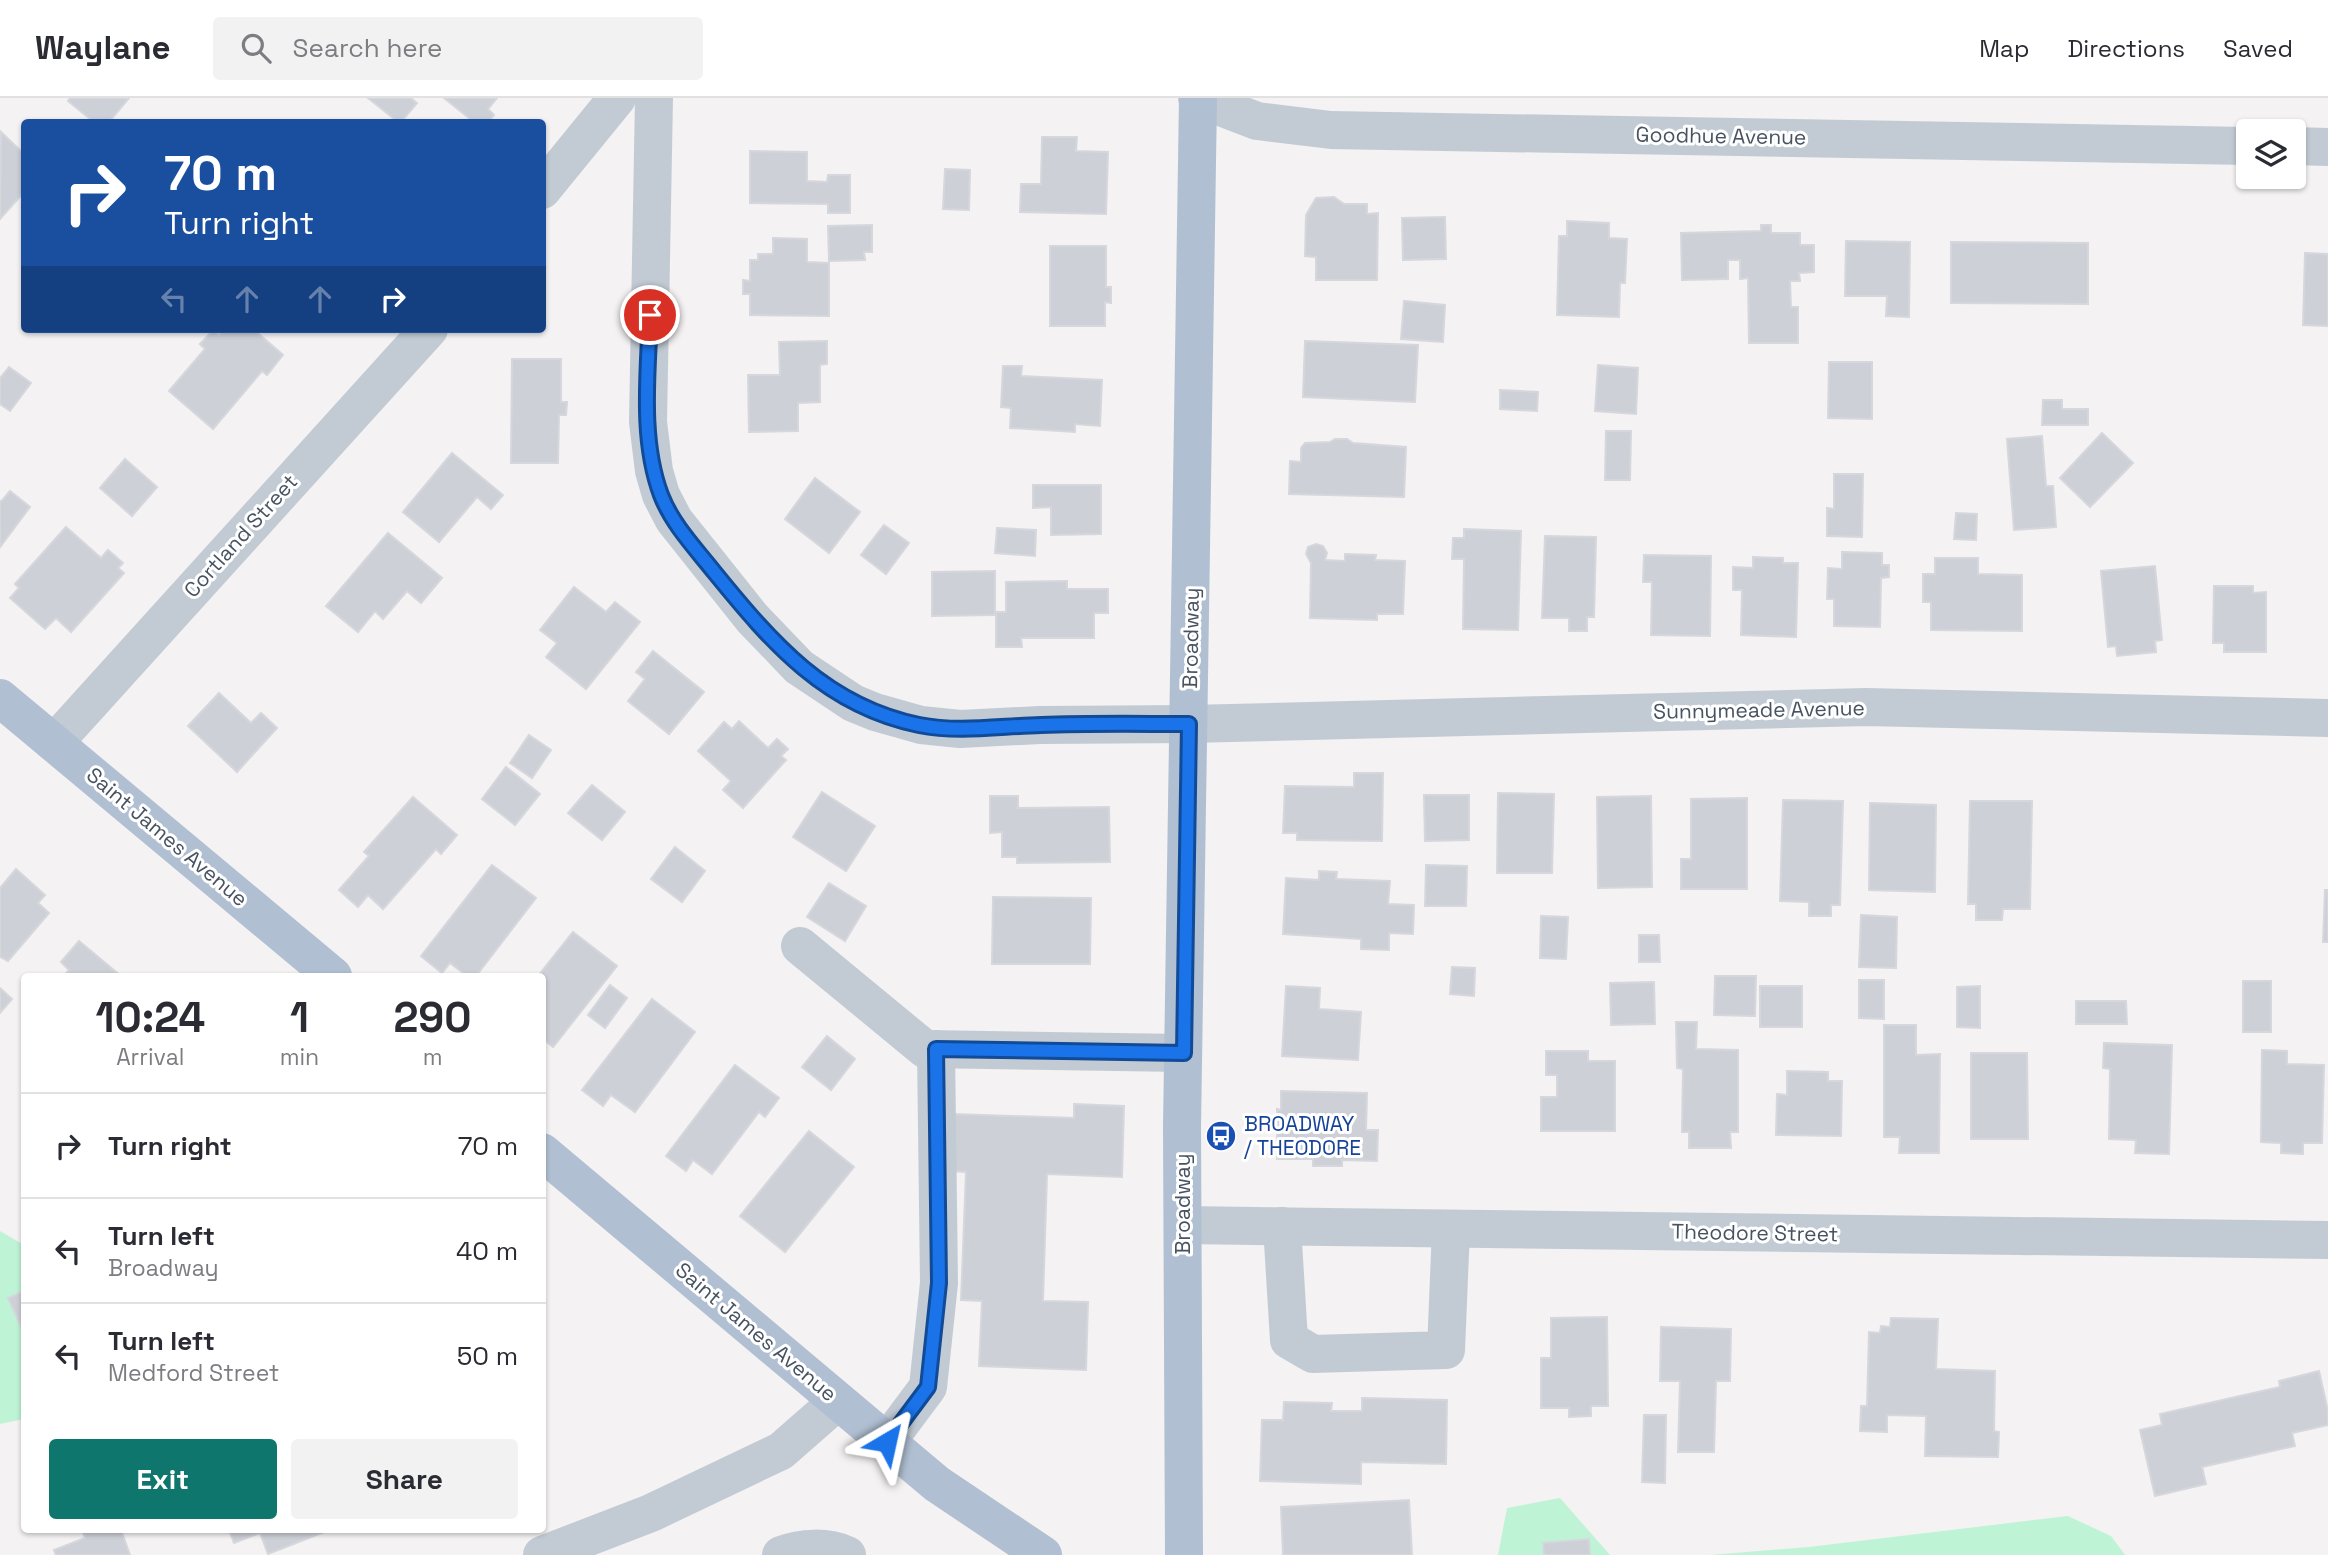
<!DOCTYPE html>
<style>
body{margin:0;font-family:"Space Grotesk",sans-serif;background:#f2f2f3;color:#2b2b33;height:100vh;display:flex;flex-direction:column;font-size:26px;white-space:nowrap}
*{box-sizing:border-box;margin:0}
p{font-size:23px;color:#7c7c81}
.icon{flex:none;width:38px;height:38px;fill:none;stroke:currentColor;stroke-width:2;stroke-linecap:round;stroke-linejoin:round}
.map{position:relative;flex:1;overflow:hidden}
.side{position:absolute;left:21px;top:875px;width:525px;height:560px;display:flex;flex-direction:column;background:#fff;border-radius:7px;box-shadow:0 2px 5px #0004}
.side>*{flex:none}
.top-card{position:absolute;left:21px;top:21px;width:525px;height:214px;border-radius:7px;box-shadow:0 2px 5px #0004;background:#1a4fa0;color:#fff;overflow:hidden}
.controls{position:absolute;left:2236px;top:21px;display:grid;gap:14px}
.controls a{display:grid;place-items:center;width:70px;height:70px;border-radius:7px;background:#fff;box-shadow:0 2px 5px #0004;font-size:35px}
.pin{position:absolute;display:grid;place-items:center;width:60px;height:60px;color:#fff;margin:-30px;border:4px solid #fff;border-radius:50%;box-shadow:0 2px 7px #0007}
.me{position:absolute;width:77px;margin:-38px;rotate:36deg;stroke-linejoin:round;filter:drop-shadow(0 0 5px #0008)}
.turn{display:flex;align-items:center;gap:24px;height:147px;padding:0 28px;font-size:32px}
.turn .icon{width:91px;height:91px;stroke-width:2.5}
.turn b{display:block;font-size:49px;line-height:60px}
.lanes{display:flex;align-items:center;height:66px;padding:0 28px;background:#0003;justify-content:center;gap:35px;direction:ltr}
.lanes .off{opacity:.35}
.eta{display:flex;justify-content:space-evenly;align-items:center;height:119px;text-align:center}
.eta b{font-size:42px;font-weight:600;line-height:49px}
.primary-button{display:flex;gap:14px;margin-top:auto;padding:14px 28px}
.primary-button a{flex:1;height:80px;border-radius:7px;background:#0f766e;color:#fff;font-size:28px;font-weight:600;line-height:80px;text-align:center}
.primary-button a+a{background:#f2f2f3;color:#2b2b33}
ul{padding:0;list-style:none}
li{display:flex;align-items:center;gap:21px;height:105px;padding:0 28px;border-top:2px solid #e1e1e2}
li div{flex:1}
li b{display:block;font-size:26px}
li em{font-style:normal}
header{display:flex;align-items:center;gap:42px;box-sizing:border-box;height:98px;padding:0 35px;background:#fff;border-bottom:2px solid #e1e1e2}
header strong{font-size:33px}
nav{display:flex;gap:38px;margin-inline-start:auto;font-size:24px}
.search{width:490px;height:63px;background:#f2f2f3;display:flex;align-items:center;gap:18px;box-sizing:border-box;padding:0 24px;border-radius:7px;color:#7c7c81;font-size:26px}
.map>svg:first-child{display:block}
</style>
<header>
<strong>Waylane</strong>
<div class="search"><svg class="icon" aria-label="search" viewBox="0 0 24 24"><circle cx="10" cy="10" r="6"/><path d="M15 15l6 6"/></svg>Search here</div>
<nav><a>Map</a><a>Directions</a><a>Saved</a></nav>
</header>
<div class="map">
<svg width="2328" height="1457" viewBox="0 0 2328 1457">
<rect width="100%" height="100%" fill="#f4f2f2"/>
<g fill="#bff3d6">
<path d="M0,1133L24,1147V1321L0,1326Z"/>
<path d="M1560,1400L1610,1457H1498L1507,1410Z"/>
<path d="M2068,1418L2111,1438L2125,1457H1710L1809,1449Z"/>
</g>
<g fill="#cdd0d6" stroke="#d5d7dd" stroke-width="2">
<path d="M70,0H129L109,24H94L68,3Z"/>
<path d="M368,0H411L417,5L401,24H398Z"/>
<path d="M444,0H497L488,11L494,17L488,24H474Z"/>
<path d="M1,34L24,56V94L0,121Z"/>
<path d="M1042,39H1077L1076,53L1108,54L1106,116L1020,114L1021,86H1041Z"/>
<path d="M750,53L807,54V83L827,84L828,77H850V115H828V106L750,105Z"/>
<path d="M945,71L970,72L969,112L943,111Z"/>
<path d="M1334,99L1344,106H1367V116L1378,115L1377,182H1316V159L1305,158L1306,117L1316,100Z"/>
<path d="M1445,119L1446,161L1403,162L1402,120Z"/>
<path d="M1567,123L1609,125V140L1627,141L1625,185H1620L1619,219L1557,217L1559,138H1567Z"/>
<path d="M872,127V154H864L865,162L829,163L828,128Z"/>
<path d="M1761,127H1771V135H1800V147H1814V174L1799,175L1800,183H1790L1791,209H1798V245H1749L1748,180L1740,181V162H1728V181L1682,182L1681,135L1761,133Z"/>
<path d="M773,140L807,141V164L829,165V218L750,217V196H743V182L750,183V162H758V156H773Z"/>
<path d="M1846,143L1910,144L1909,219L1886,218L1887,198H1845Z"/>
<path d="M1951,144L2088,145V206L1951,205Z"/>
<path d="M1050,148H1106V189H1111V205L1105,204V228H1050Z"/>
<path d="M2305,155L2328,156V228L2303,227Z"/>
<path d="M1404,203L1445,207L1443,244L1401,241Z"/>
<path d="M225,231H253L283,257L267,277L262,273L213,331L169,293L205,251L200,246L213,232L219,237Z"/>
<path d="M827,243V266L820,267V304L798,305V333L749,334L748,277H780L779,244Z"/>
<path d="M1305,243L1418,247L1415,304L1303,299Z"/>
<path d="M512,261H561V304H567L566,317H559L558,365H511Z"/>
<path d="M1829,264H1872V321L1828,320Z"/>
<path d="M1598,267L1638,270L1636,316L1595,313Z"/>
<path d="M1003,268H1022L1021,278L1102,282L1100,328L1075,326V334L1010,330L1011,310L1001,309Z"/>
<path d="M9,269L31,285L10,313L0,306V280Z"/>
<path d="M1500,292L1538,294L1537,313L1500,311Z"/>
<path d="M2043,302H2062V311H2088V327H2042Z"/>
<path d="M1606,333H1631L1630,382H1605Z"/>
<path d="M2102,335L2133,365L2090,409L2060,380Z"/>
<path d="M2042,338L2046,388H2053L2056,429L2014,432L2007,341Z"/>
<path d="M1335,341H1347L1353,345L1406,349L1404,399L1289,396L1290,363L1301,364V350L1305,345L1330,344Z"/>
<path d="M452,355L503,397L491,411L477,399L439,444L403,414Z"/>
<path d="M125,361L157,389L132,418L100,390Z"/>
<path d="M1834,376H1863L1862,439L1827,438V410L1834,411Z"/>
<path d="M815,380L860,414L829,455L785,421Z"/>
<path d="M1033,387H1101V436L1051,437V409L1033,410Z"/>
<path d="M10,393L30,409L0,449V403L1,404Z"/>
<path d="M1956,415L1977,416L1976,442L1954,441Z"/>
<path d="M884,427L909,445L886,476L861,457Z"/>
<path d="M66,429L101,460L108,452L123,465L118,470L124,475L71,534L56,520L45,531L10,500L19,490L15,486Z"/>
<path d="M997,430L1036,432L1035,458L995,455Z"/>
<path d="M1464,431L1521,433L1518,532L1463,531L1464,461H1452L1453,440H1464Z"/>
<path d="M388,435L442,480L421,505L407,493L383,521L375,513L358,534L326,508Z"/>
<path d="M1545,438L1596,439L1594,519H1587V533H1569V520H1542Z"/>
<path d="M1316,446L1323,448L1327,455L1325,462L1345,463V456L1376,457L1375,462L1405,463L1403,516H1377V522L1310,520L1311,465L1306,456L1308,449Z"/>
<path d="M1842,454L1882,455V467H1889V479L1881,480L1880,529L1834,528V501H1827L1828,470L1842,471Z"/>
<path d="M1644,457L1711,458L1710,538L1651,537L1652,484H1643Z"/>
<path d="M1753,459L1783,460V465H1798L1796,539L1741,537L1742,492H1733V469L1753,470Z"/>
<path d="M1935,460H1978V476L2022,477V533L1931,532V504H1923V476H1935Z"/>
<path d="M2155,468L2162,542L2155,543L2156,554L2117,558L2116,548L2108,549L2101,473Z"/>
<path d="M995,473V517L932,518V474Z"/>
<path d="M1067,483V491H1108V515H1094V540H1021L1022,549H996V514H1006V484Z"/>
<path d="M2214,488H2253V495L2266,494V554H2224V545H2213Z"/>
<path d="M574,489L606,514L615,504L640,524L586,591L546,559L557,545L540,532Z"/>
<path d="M653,553L704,594L669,636L628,603L645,581L636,574Z"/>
<path d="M219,595L251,625L261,615L277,630L237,674L188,628Z"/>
<path d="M739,623L768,650L777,641L788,651L781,658L786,662L743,710L723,692L731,683L698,653L724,624L732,631Z"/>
<path d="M529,637L551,652L532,680L510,665Z"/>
<path d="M506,669L540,696L515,727L482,701Z"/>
<path d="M1354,675H1383L1382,743L1297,742V735H1283L1285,688L1354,689Z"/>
<path d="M592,687L625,714L602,742L568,715Z"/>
<path d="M822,694L875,728L846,773L793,739Z"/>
<path d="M1498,695L1554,696L1552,775H1497Z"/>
<path d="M1424,697H1469V742L1425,743Z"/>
<path d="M990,698H1018V710L1109,709L1110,764L1017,765V759H1002V734L990,735Z"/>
<path d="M1651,698L1652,789L1598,790L1597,699Z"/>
<path d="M413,699L457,737L441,756L436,751L383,811L368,797L358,809L339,792L369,758L364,754Z"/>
<path d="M1747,700V791H1681V761H1691V701Z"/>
<path d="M1783,702L1843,703L1840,807H1831V818H1809V804L1780,803Z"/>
<path d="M1970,703H2032L2030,811H2003L2002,822H1976V806H1968Z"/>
<path d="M1870,705L1936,707L1935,794L1869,792Z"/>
<path d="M675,749L705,773L682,804L651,781Z"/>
<path d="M492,767L536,800L476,878H467L450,865L442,875L421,858Z"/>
<path d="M1426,767L1467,768L1466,808H1425Z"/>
<path d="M16,771L45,797L38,805L49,815L8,863L0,859V790Z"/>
<path d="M1319,773L1337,774L1336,781L1390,783L1388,806L1414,807L1413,836L1389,835V852L1361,851V841L1283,836L1286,780L1319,782Z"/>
<path d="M829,785L866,808L845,843L807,819Z"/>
<path d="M2325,792H2328V844H2323Z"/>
<path d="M993,799L1091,800L1090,866H992Z"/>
<path d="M1861,817L1897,819L1896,870L1859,869Z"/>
<path d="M1541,818L1568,819L1566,861L1540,860Z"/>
<path d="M573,834L617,868L553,949L542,940V878H538Z"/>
<path d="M1639,837H1659L1660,864H1639Z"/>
<path d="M79,843L121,878H64L69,872L61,864Z"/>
<path d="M1452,869L1475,870L1474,898L1450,896Z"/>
<path d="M1715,878H1756L1755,918L1714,917Z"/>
<path d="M1859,882H1884V921L1859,920Z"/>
<rect x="2243" y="883" width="28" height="51"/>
<path d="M1654,884L1655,926L1611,927L1610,885Z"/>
<path d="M610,887L627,900L605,930L588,917Z"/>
<path d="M1286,888L1320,890L1319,911L1361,914L1358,962L1282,958Z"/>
<rect x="1760" y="888" width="42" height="41"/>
<path d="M1980,888V930L1957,929V889Z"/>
<path d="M0,890L12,901L0,915Z"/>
<path d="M652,901L695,934L635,1014L611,997L603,1008L582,992Z"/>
<path d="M2076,903H2126L2127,926H2076Z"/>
<path d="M1676,924H1697L1696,951L1738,952V1034H1730L1731,1050H1689V1034H1682L1683,971L1677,970Z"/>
<path d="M1884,927H1916V957L1940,956L1939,1055H1899L1900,1039H1884Z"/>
<path d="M827,938L855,961L831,992L802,969Z"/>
<path d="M2104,945L2172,947L2169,1056L2135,1055L2136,1042L2109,1041L2110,971L2103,970Z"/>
<path d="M2262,952L2287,953V966L2324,967L2322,1045H2303V1056L2281,1055V1045L2261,1044Z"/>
<path d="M1546,953H1588V963H1615V1033H1541V999H1557V977H1546Z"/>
<path d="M1971,955H2027L2028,1041H1971Z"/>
<path d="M735,967L779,1000L765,1019L759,1014L712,1076L693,1062L686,1073L666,1058Z"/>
<path d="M1787,973L1828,974V983H1842L1841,1038L1776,1037L1777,996L1787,997Z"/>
<path d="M1281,993L1367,995L1366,1032H1378L1377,1063L1342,1062V1068H1313V1061H1277V1011L1281,1012Z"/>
<path d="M1074,1006L1124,1008L1122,1079L1047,1076L1043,1203L1088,1204L1086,1272L979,1268L982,1203L961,1202L966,1074L952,1073L954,1016L1074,1020Z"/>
<path d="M809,1033L854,1069L785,1154L740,1118Z"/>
<path d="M24,1193V1235L8,1200Z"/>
<path d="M1607,1219L1608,1308H1591V1318L1569,1319V1310H1541V1260H1551V1220Z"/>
<path d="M1891,1220L1938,1221L1936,1271L1995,1273L1994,1333L1999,1334L1998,1359L1925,1358L1926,1318L1887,1317V1334L1860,1333L1861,1308H1867L1869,1234L1880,1235L1881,1228L1890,1229Z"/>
<path d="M1661,1229L1731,1231L1730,1283H1716L1714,1354H1678L1680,1283H1660Z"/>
<path d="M2319,1273L2328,1313V1327L2292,1335L2295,1348L2202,1369L2206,1386L2155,1398L2140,1332L2162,1327L2160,1316L2280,1289L2279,1283Z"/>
<path d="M1362,1300L1447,1302L1446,1366L1361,1364V1386L1260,1383L1262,1322H1283L1284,1304L1332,1305L1331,1313H1362Z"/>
<path d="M1644,1317H1666L1665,1385L1642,1384Z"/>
<path d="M1409,1402L1412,1457H1283L1281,1409Z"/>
<path d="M82,1432H121L130,1457H56L54,1452L85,1440Z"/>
<path d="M229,1432H324V1434L268,1456L260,1435L234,1445Z"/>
<path d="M1589,1441L1590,1457H1544L1543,1445Z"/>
</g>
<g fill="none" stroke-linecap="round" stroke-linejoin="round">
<g stroke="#c2cbd4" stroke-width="38">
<path d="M654,0L648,324L654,373L661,397L674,422L752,520L799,569L853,605L875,614L921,627L960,631L1040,627L1189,626L1866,609L2328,620"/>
<path d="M1197,0L1257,23L1331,32L2249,48"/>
<path d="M2294,48L2328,49"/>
<path d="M542,92L617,0"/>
<path d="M54,645L429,231"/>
<path d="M800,848L925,951L1183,955"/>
<path d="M1183,1127L2328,1142"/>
<path d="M1282,1128L1289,1242L1313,1256L1446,1252L1451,1131"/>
<path d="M887,1344L928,1289L939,1185L936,951"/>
<path d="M542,1457L651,1415L781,1353L838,1303"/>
<path d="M781,1457C802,1449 827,1448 847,1457"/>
</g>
<g stroke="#b0bfd2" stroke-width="38">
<path d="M0,600L333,878"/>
<path d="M542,1054L937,1386L1043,1457"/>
<path d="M1184,1457L1182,1029L1198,0"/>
</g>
</g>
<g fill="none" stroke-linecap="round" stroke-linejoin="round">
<g stroke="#114b97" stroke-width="18">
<path id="route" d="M650,217C648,275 640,341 661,397C672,426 696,451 715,475C772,545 826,608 919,627C959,635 1000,628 1041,627C1090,625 1140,626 1189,626L1184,955L936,951L939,1185L928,1289L887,1344"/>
</g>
<use href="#route" stroke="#1a73e8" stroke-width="12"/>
</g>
<defs>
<g id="bus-disc" transform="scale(1.575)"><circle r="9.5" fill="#1a4fb4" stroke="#fff"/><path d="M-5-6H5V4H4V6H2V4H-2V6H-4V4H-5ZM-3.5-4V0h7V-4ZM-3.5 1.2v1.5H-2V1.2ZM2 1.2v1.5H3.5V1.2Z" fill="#fff"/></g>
</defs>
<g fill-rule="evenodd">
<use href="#bus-disc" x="1221" y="1038"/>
</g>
<g text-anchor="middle" stroke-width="6" stroke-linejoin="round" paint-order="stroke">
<g font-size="21" fill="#485361" stroke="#fff">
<text transform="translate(1721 38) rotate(1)" y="7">Goodhue Avenue</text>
<text transform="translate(241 438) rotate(-48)" y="7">Cortland Street</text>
<text transform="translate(1191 540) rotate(-89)" y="7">Broadway</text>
<text transform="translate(1759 612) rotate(-1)" y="7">Sunnymeade Avenue</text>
<text transform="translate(167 739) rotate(40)" y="7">Saint James Avenue</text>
<text transform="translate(1183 1106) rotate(-90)" y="7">Broadway</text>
<text transform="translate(1755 1135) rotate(1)" y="7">Theodore Street</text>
<text transform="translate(756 1234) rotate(40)" y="7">Saint James Avenue</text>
</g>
<g font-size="21" fill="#164399" stroke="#fff" text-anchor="start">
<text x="1244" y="1033">BROADWAY<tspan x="1244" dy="24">/ THEODORE</tspan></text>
</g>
</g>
</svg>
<div class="controls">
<a><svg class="icon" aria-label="layers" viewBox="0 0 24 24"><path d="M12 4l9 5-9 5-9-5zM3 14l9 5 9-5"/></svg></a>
</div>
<div class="pin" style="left:650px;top:217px;background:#d93025"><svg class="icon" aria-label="arrive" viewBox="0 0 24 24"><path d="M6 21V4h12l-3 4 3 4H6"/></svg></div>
<svg class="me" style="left:887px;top:1344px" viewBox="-20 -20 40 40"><path d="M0-17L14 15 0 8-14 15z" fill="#1a73e8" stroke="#fff" stroke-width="4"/></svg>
<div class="top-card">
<div class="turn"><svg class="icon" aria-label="right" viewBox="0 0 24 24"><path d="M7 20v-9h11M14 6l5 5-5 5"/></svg><div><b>70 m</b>Turn right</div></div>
<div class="lanes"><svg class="icon off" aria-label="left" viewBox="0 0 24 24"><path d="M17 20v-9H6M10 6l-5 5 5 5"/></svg><svg class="icon off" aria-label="ahead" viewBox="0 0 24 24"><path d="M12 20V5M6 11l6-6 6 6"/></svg><svg class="icon off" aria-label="ahead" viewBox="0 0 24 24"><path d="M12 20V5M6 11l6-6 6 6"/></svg><svg class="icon" aria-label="right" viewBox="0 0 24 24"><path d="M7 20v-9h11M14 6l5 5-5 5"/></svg></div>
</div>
<section class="side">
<div class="eta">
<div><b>10:24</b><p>Arrival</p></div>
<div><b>1</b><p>min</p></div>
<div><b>290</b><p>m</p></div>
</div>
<ul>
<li><svg class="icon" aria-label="right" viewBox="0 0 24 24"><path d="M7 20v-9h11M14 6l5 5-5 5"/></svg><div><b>Turn right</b></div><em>70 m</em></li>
<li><svg class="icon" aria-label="left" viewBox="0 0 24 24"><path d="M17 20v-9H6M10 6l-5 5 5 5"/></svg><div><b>Turn left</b><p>Broadway</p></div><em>40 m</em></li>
<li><svg class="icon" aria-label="left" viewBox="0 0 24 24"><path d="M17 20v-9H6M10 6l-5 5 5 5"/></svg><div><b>Turn left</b><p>Medford Street</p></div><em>50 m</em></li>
</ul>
<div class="primary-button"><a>Exit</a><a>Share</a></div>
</section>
</div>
